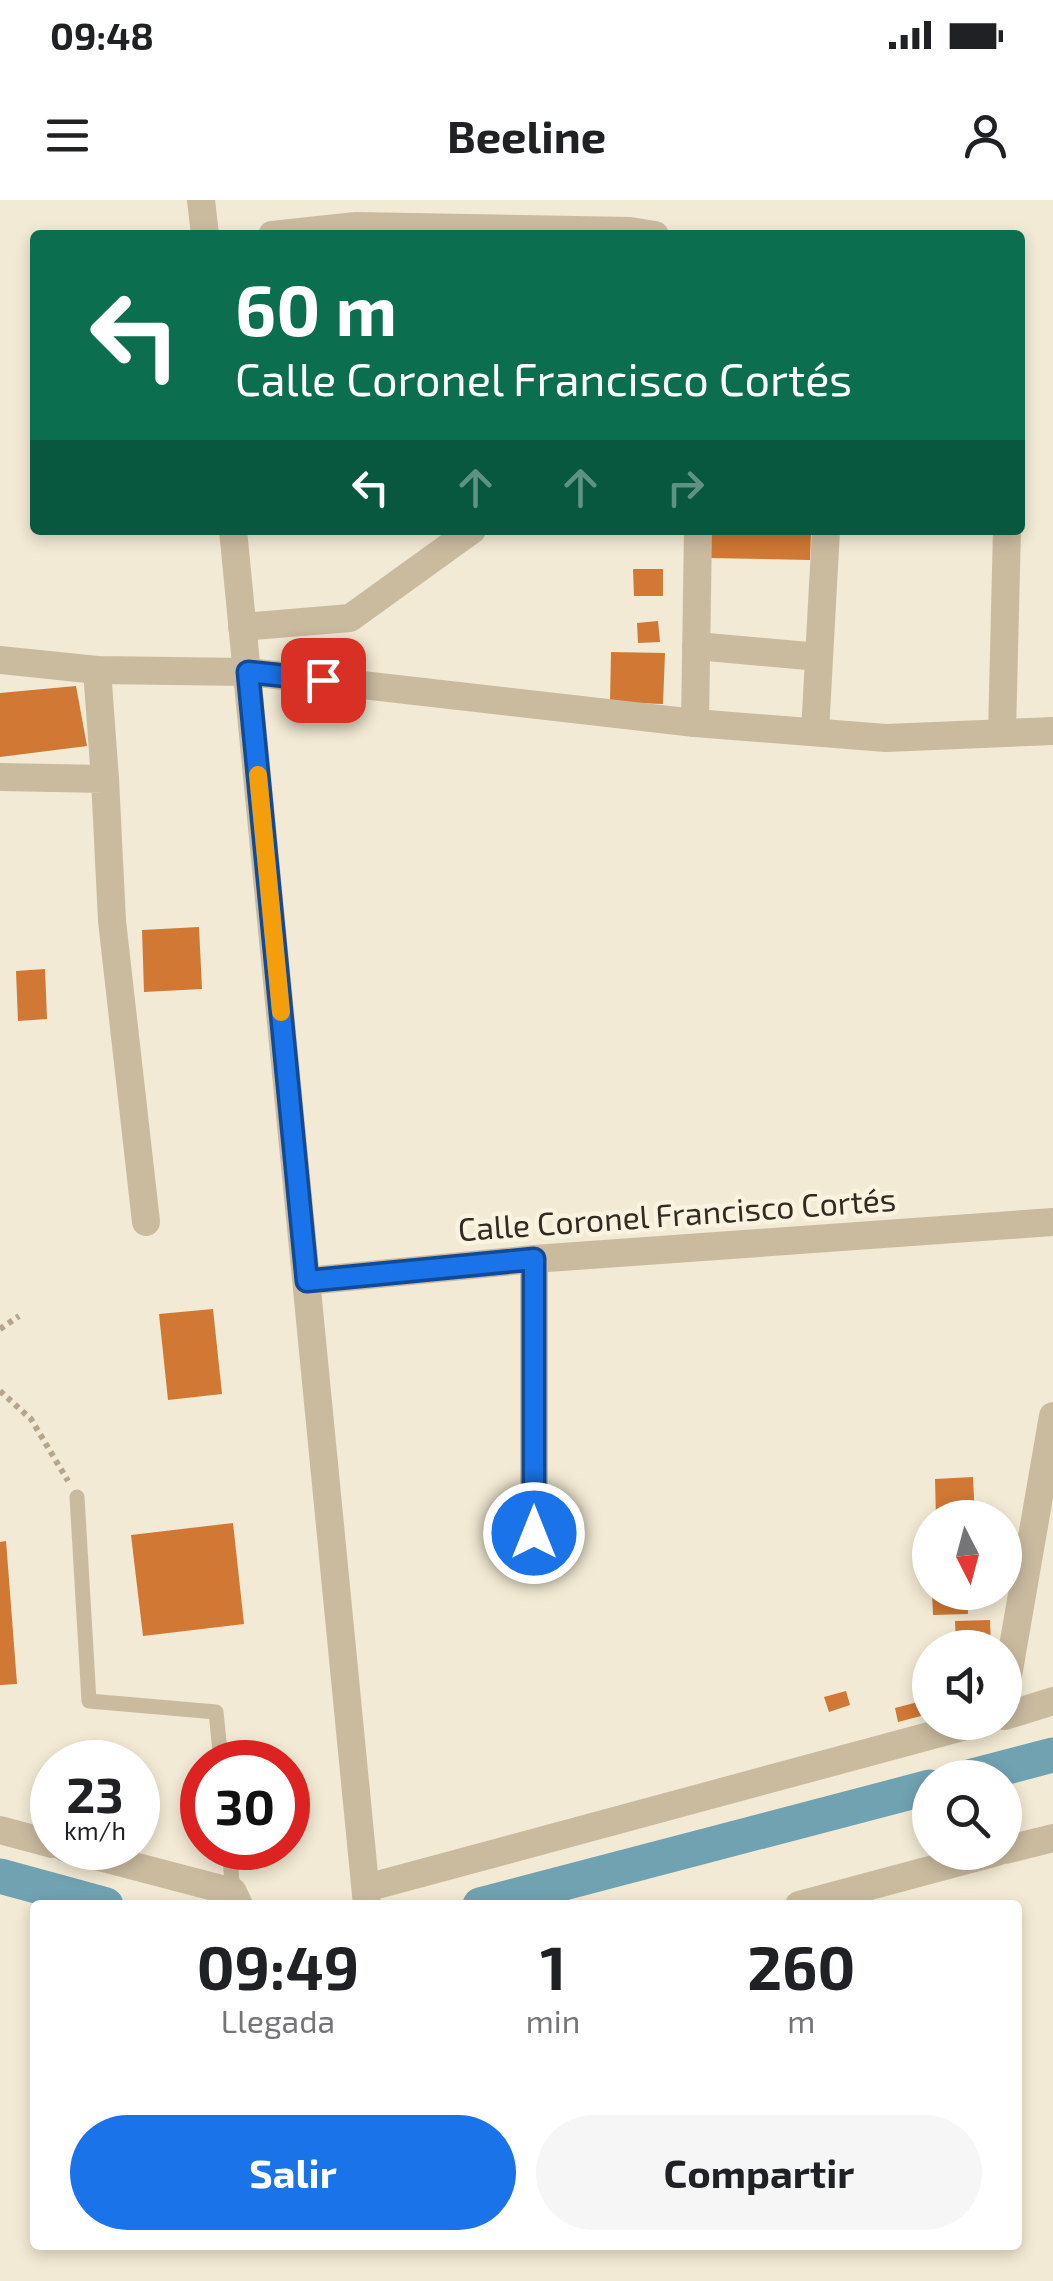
<!DOCTYPE html>
<html lang="es">
<meta charset="utf-8">
<style>
body{margin:0;font-family:"Exo 2",sans-serif;background:#f6f6f6;color:#202124;height:100vh;display:flex;flex-direction:column;font-size:38px;white-space:nowrap}
*{box-sizing:border-box;margin:0}
p{font-size:32px;color:#757577}
.icon{flex:none;width:55px;height:55px;fill:none;stroke:currentColor;stroke-width:2;stroke-linecap:round;stroke-linejoin:round}
.map{position:relative;flex:1;overflow:hidden}
.panel{position:absolute;left:30px;top:1700px;width:992px;height:350px;display:flex;flex-direction:column;background:#fff;border-radius:10px;box-shadow:0 5px 15px #0003}
.panel>*{flex:none}
.hud{position:absolute;left:30px;top:30px;width:995px;height:305px;border-radius:10px;box-shadow:0 5px 15px #0003;background:#0b6e4f;color:#fff;overflow:hidden}
.needle{width:65px;rotate:174deg}
.tools{position:absolute;left:912px;top:1300px;display:grid;gap:20px}
.tools a{display:grid;place-items:center;width:110px;height:110px;border-radius:50%;background:#fff;box-shadow:0 5px 15px #0003;font-size:50px}
.speed{position:absolute;left:30px;top:1540px;display:flex;gap:20px;font-size:50px;font-weight:700;text-align:center}
.speed>*{display:grid;place-content:center;width:130px;height:130px;border-radius:50%;background:#fff;box-shadow:0 5px 15px #0003;line-height:1}
.speed small{font-size:25px;font-weight:400}
.speed .limit{border:15px solid #d22;background:#fff;color:#111}
.pin{position:absolute;display:grid;place-items:center;width:85px;height:85px;color:#fff;margin:-42px;border-radius:20px;box-shadow:0 5px 15px #0006}
.me{position:absolute;width:110px;margin:-55px;rotate:0deg;stroke-linejoin:round;filter:drop-shadow(0 0 8px #0008)}
.turn{display:flex;align-items:center;gap:35px;height:210px;padding:0 40px;font-size:45px}
.turn .icon{width:130px;height:130px;stroke-width:2.5}
.turn b{display:block;font-size:70px;line-height:85px}
.lanes{display:flex;align-items:center;height:95px;padding:0 40px;background:#0003;justify-content:center;gap:50px;direction:ltr}
.lanes .off{opacity:.35}
.eta{display:flex;justify-content:space-evenly;align-items:center;height:170px;text-align:center}
.eta b{font-size:60px;font-weight:700;line-height:70px}
.action{display:flex;gap:20px;margin-top:auto;padding:20px 40px}
.action a{flex:1;height:115px;border-radius:60px;background:#1a73e8;color:#fff;font-size:40px;font-weight:700;line-height:115px;text-align:center}
.action a+a{background:#f6f6f6;color:#202124}
.status{display:flex;justify-content:space-between;align-items:center;height:70px;padding:0 50px;background:#fff;direction:ltr}
.status svg{height:28px;fill:currentColor}
header{display:flex;justify-content:space-between;align-items:center;height:130px;padding:0 40px;background:#fff;font-size:45px;font-weight:700}
.map>svg:first-child{display:block}
</style>
<div class="status"><b>09:48</b><svg viewBox="0 0 49 12"><path d="M0 12V9h3v3zM5 12V6h3v6zM10 12V3h3v9zM15 12V0h3v12zM26 1h20v11H26zM47 4h2v5h-2z"/></svg></div>
<header><svg class="icon" aria-label="menu" viewBox="0 0 24 24"><path d="M4 6h16M4 12h16M4 18h16"/></svg>Beeline<svg class="icon" aria-label="person" viewBox="0 0 24 24"><circle cx="12" cy="8" r="4"/><path d="M4 21q1-7 8-7t8 7"/></svg></header>
<div class="map">
<svg width="1053" height="2081" viewBox="0 0 1053 2081">
<rect width="100%" height="100%" fill="#f2ead4"/>
<g fill="none" stroke-linecap="round" stroke-linejoin="round">
<g stroke="#71a2b1" stroke-width="35">
<path d="M965,1578L1053,1555"/>
<path d="M0,1676L106,1705"/>
<path d="M480,1705L930,1587"/>
</g>
</g>
<g fill="#d07834">
<path d="M709,330L811,333L810,360L709,358Z"/>
<path d="M633,369H663V396H634Z"/>
<path d="M658,421L660,442L638,443L637,423Z"/>
<path d="M611,452L665,453L663,504L610,502Z"/>
<path d="M76,486L87,546L0,557V493Z"/>
<path d="M199,727L202,789L144,792L142,730Z"/>
<path d="M45,769L47,819L18,821L16,771Z"/>
<path d="M213,1109L222,1194L168,1200L159,1114Z"/>
<path d="M973,1277L975,1318H936L935,1279Z"/>
<path d="M233,1323L244,1424L143,1436L131,1335Z"/>
<path d="M6,1341L17,1484L0,1485V1342Z"/>
<path d="M932,1392H967L968,1414L933,1415Z"/>
<path d="M990,1420L991,1448H956L955,1421Z"/>
<path d="M846,1491L850,1505L829,1512L824,1497Z"/>
<path d="M918,1502L921,1516L898,1522L895,1508Z"/>
</g>
<g fill="none" stroke-linecap="round" stroke-linejoin="round">
<g stroke="#b6a58a" stroke-width="6" stroke-dasharray="5 5" stroke-linecap="butt">
<path d="M0,1129L19,1116"/>
<path d="M0,1191L31,1219L68,1281"/>
</g>
<g stroke="#cabb9f" stroke-width="15">
<path d="M77,1297L89,1501L216,1512L221,1562"/>
<path d="M229,1648L233,1692"/>
</g>
<g stroke="#cabb9f" stroke-width="28">
<path d="M272,35L356,26L630,31L655,35"/>
<path d="M242,427L350,418L472,330"/>
<path d="M696,446L819,457"/>
<path d="M0,460L97,470L248,472L695,523L886,538L1053,531"/>
<path d="M97,470L105,579"/>
<path d="M695,523L698,330"/>
<path d="M815,532L826,330"/>
<path d="M1002,533L1007,330"/>
<path d="M0,577L105,579L112,721L146,1022"/>
<path d="M307,1081L534,1059L1053,1022"/>
<path d="M534,1333V1059"/>
<path d="M1005,1493L1053,1216"/>
<path d="M1005,1516L1053,1501"/>
<path d="M366,1688L981,1522"/>
</g>
<g stroke="#cabb9f" stroke-width="28">
<path d="M201,0L205,35"/>
<path d="M233,330L367,1705"/>
<path d="M0,1630L52,1644"/>
<path d="M65,1648L233,1692L239,1705"/>
<path d="M1005,1650L1053,1638"/>
<path d="M799,1705L997,1652"/>
</g>
</g>
<g fill="none" stroke-linecap="round" stroke-linejoin="round">
<g stroke="#114b97" stroke-width="25">
<path id="route" d="M323,480L248,472L307,1081L534,1059V1333"/>
</g>
<use href="#route" stroke="#1a73e8" stroke-width="18"/>
<path stroke="#f59e0b" stroke-width="18" d="M258,575L281,812"/>
</g>
<g text-anchor="middle" stroke-width="9" stroke-linejoin="round" paint-order="stroke">
<g font-size="32" fill="#332b23" stroke="#faf3e0">
<text transform="translate(677 1015) rotate(-4)" y="11">Calle Coronel Francisco Cortés</text>
</g>
</g>
</svg>
<div class="tools">
<a><svg class="needle" viewBox="-14 -14 28 28"><path d="M0-13l5 13h-10z" fill="#e53935"/><path d="M0 13l5-13h-10z" fill="#757577"/></svg></a>
<a><svg class="icon" aria-label="sound" viewBox="0 0 24 24"><path d="M4 9h4l5-4v14l-5-4H4zM17 9q2 3 0 6"/></svg></a>
<a><svg class="icon" aria-label="search" viewBox="0 0 24 24"><circle cx="10" cy="10" r="6"/><path d="M15 15l6 6"/></svg></a>
</div>
<div class="speed"><div>23<small>km/h</small></div><div class="limit">30</div></div>
<div class="pin" style="left:323px;top:480px;background:#d93025"><svg class="icon" aria-label="arrive" viewBox="0 0 24 24"><path d="M6 21V4h12l-3 4 3 4H6"/></svg></div>
<svg class="me" style="left:534px;top:1333px" viewBox="-20 -20 40 40"><circle r="17" fill="#1a73e8" stroke="#fff" stroke-width="3"/><path d="M0-11L8 9 0 5-8 9z" fill="#fff"/></svg>
<div class="hud">
<div class="turn"><svg class="icon" aria-label="left" viewBox="0 0 24 24"><path d="M17 20v-9H6M10 6l-5 5 5 5"/></svg><div><b>60 m</b>Calle Coronel Francisco Cortés</div></div>
<div class="lanes"><svg class="icon" aria-label="left" viewBox="0 0 24 24"><path d="M17 20v-9H6M10 6l-5 5 5 5"/></svg><svg class="icon off" aria-label="ahead" viewBox="0 0 24 24"><path d="M12 20V5M6 11l6-6 6 6"/></svg><svg class="icon off" aria-label="ahead" viewBox="0 0 24 24"><path d="M12 20V5M6 11l6-6 6 6"/></svg><svg class="icon off" aria-label="right" viewBox="0 0 24 24"><path d="M7 20v-9h11M14 6l5 5-5 5"/></svg></div>
</div>
<section class="panel">
<div class="eta">
<div><b>09:49</b><p>Llegada</p></div>
<div><b>1</b><p>min</p></div>
<div><b>260</b><p>m</p></div>
</div>
<div class="action"><a>Salir</a><a>Compartir</a></div>
</section>
</div>
